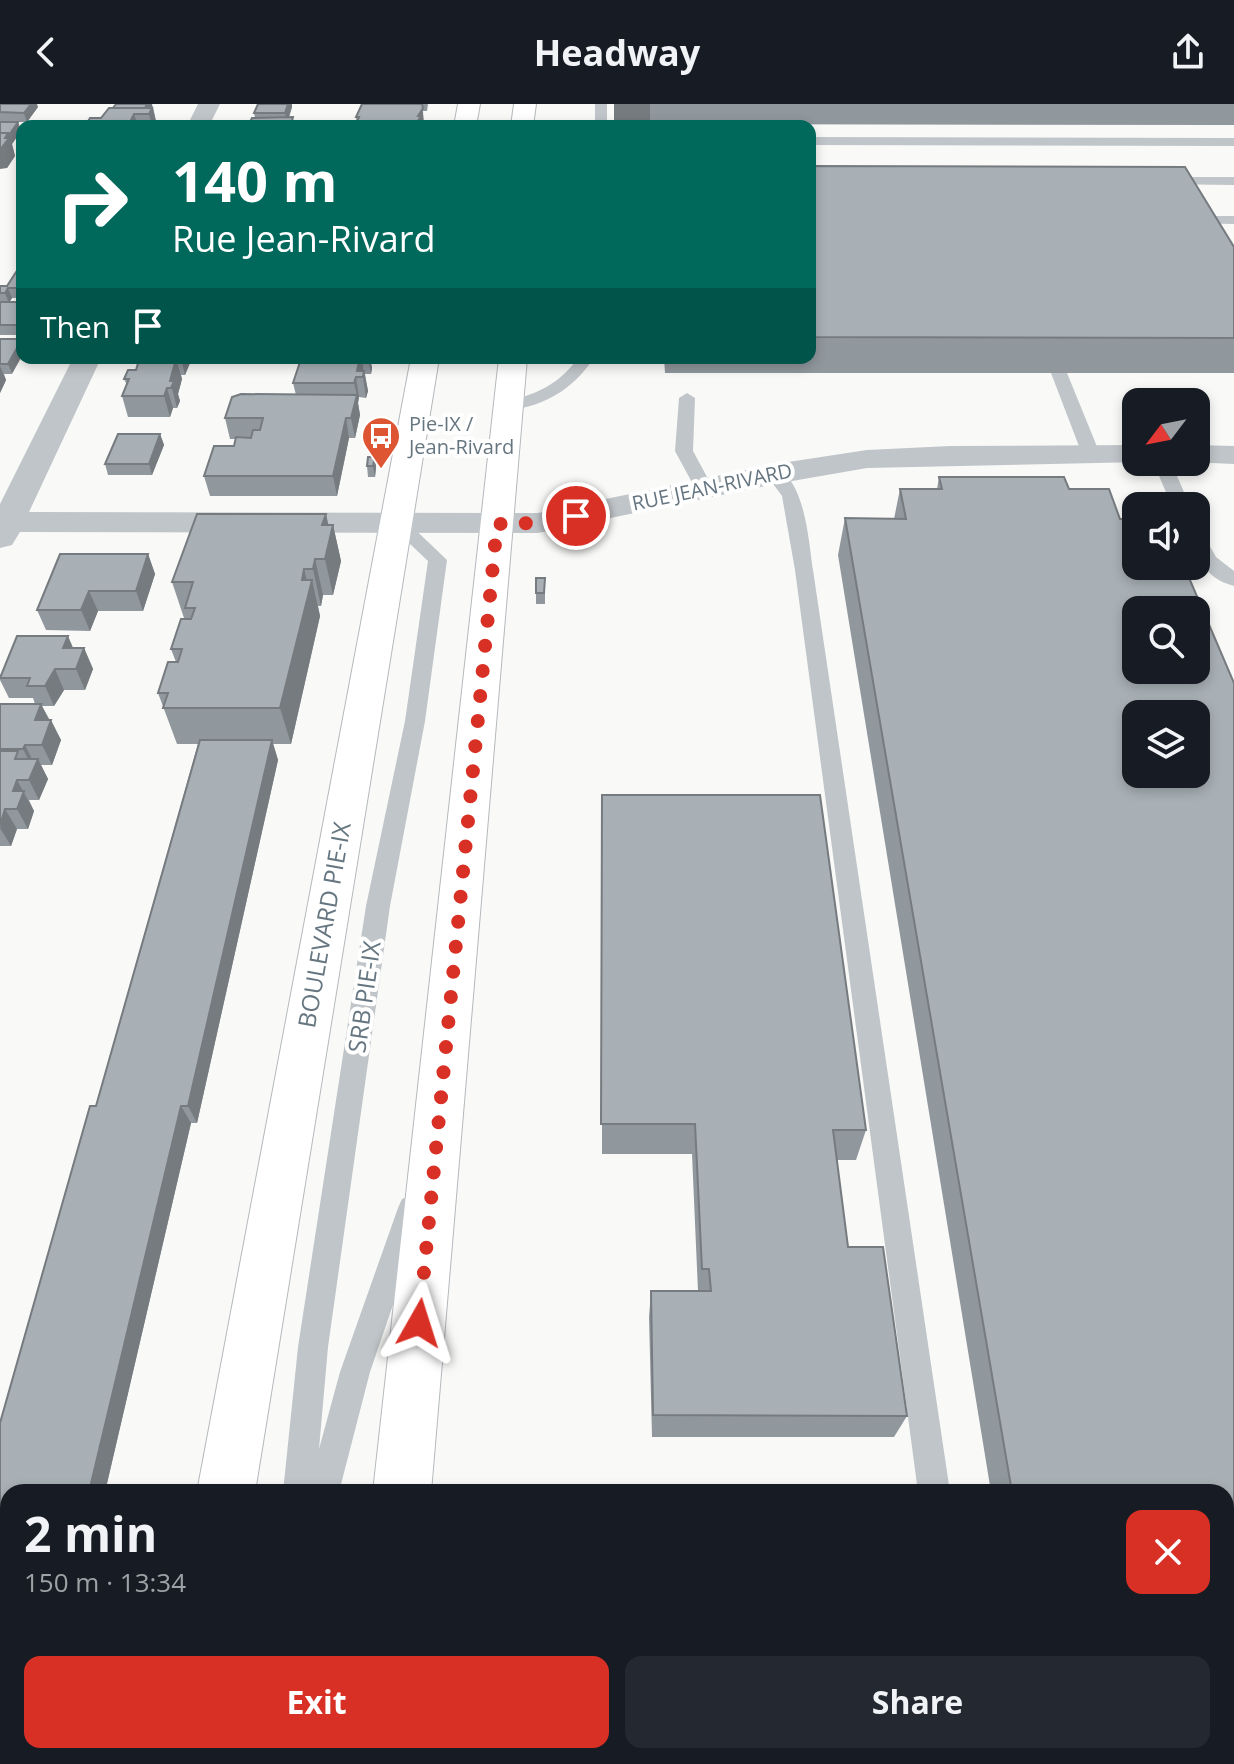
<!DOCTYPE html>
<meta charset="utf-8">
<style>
body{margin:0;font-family:"Open Sans",sans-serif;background:#242831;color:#f1f3f6;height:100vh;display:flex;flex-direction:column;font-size:30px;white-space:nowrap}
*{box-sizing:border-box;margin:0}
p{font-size:26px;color:#9ea1a6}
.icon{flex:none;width:44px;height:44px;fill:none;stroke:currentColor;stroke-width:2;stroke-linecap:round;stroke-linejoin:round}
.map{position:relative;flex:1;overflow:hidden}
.details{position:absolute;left:0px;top:1380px;width:1234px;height:280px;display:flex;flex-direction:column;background:#171b24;border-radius:24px 24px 0 0;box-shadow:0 4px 12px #0003}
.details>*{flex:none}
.banner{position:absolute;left:16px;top:16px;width:800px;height:244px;border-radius:16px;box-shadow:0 4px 12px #0003;background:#00695c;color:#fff;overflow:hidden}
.needle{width:52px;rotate:238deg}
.tools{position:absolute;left:1122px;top:284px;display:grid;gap:16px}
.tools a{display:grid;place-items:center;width:88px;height:88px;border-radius:16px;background:#171b24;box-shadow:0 4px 12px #0003;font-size:40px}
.pin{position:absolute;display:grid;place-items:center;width:68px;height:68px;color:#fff;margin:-34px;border:4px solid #fff;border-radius:50%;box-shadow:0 2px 8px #0007}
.me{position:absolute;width:88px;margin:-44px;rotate:6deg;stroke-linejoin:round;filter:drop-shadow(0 0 6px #0008)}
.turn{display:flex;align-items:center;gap:28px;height:168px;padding:0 24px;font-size:36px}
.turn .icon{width:104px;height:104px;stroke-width:2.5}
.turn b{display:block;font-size:56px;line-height:68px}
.then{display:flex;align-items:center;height:76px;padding:0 24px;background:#0003;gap:16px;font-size:30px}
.round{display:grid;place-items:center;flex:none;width:84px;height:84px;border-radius:16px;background:#242831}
.summary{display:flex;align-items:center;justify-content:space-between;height:136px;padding:0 24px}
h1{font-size:48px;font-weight:700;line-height:60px}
.primary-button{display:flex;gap:16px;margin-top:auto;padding:16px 24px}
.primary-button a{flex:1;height:92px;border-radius:16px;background:#d93025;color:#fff;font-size:32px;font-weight:700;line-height:92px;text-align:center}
.primary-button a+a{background:#242831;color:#f1f3f6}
header{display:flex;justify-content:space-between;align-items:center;height:104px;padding:0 24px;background:#171b24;font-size:36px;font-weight:700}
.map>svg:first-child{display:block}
</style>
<header><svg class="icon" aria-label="back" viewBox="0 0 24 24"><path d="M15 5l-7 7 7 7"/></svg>Headway<svg class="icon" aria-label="share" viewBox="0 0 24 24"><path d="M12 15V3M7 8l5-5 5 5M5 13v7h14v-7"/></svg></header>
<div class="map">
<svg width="1234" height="1660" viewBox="0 0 1234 1660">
<rect width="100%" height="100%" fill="#f9f9f7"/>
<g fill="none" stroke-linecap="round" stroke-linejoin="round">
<g stroke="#b4b9bd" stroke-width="2">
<g id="primary">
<path d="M458,0H480L476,22H454Z"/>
<path d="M514,0H536L533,22H511Z"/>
<path d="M411,254H439L255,1388H197Z"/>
<path d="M499,254H527L431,1388H373Z"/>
<path d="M147,1652H213L211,1660H145Z"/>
<rect x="343" y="1652" width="66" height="8"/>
</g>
</g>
<g fill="#c0c5c9" fill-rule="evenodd">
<rect x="595" y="0" width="12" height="22"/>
<path d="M810,33L1234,34V42L810,41Z"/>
<path d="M1160,73H1234V81L1155,80L1153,77Z"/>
<path d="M1187,112H1234V120L1182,119V113Z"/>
<path d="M578,254H594C572,286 546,301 508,307L500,302L502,299C534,291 558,282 578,254Z"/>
<path d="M1059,264L1067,269L1100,350L1097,354L1091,355L1082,350L1051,269Z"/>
<path d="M687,289L695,294L693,347L713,384L704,389L695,384L675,347L679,294Z"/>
<path d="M1153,358H1171L1190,402H1172Z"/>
<path d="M775,365C805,373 809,440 813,466L950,1388H918L795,466L782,392L766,370Z"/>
<path d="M397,413L403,414L447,456L425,617L390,802L328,1243L319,1345L340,1268L398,1104L402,1095L412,1091L422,1095L426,1104L370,1268L339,1388H283L298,1243L366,802L405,617L428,457L391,422L388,418L391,414Z"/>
<path d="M1196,426L1202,428L1216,453L1234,467V482C1204,474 1196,454 1196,426Z"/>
<path d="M250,1652H286L285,1660H249Z"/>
<path d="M943,1652H979L980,1660H944Z"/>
</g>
<g fill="#c0c5c9" fill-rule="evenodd">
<path d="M198,0H220L209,22H187Z"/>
<path d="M73,254H101L29,408L538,409L775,360L867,346L950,342L1136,341V358H1142L867,364L775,380L538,429L20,428L12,441L0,444V400Z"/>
<path d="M1196,341L1234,342V360L1190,358H1196Z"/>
</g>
<use href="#primary" fill="#fff" fill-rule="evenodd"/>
</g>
<g fill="#90979d" fill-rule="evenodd">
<path d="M0,0L38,3L27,18H18L21,27L12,40L15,52L7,64L0,17Z"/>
<path d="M258,0H292V3L289,13L295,22H248L255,14L254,9Z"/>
<path d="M362,0H428L427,7H423L424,22H357L356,13Z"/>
<path d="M614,0H1234V21L650,20L643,22H614Z"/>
<path d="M153,3L157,22H88L87,19L101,14L113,4Z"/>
<path d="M810,62L1234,143V269H665L664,254H810Z"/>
<path d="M22,162V194H12L9,198H22V231H0V182H7Z"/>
<path d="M0,235L12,270H4L6,276L0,289Z"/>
<path d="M140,254H192L185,271H181L182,275L178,290L180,297L177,304H173L170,313H128L122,292L127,281L124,275L136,266L141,256Z"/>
<path d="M370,254L372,264L371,270H365L368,287L366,294L359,293L358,299L360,311L355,334H349L337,392H210L204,372L234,342L236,335H230L225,314L296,291L293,279Z"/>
<path d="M160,330L164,341L152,371H108L105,360Z"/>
<path d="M375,353L376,363L375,373H368L367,362Z"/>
<path d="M939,373H1064L1069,385H1109L1120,415H1136V462H1184L1234,579V1660H1036L1034,1652H1226V1388H991L838,451L845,414L894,415L900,385H937ZM1136,506H1196V566H1136ZM1136,610H1196V670H1136Z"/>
<path d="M326,410L328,421H333L341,457L333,491H323L321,502H318L320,512L291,640H273L278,656L197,1019H191L105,1388H8L96,1002L198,640H177L158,589L176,558L171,545L189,515L184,514L172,478Z"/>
<path d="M148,450L155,470L143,507H98L90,527L46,526L37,506Z"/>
<path d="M545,474V500H536V489Z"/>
<path d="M73,544H84L93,565L85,586H64L54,602H42L61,636L52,661H41L48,675L39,696H29L34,707L28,725H17L11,742H0V600H35L33,594H9L0,576V571Z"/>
<path d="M602,691L866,1026L856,1056H837L848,1143L907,1312L894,1333H652L649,1213L651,1187H698L692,1050H602Z"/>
</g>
<g fill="#767b7f">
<path d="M31,0H37L38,3L27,18L24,9Z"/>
<path d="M147,0H152L157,22H152L149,10L142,9Z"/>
<path d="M288,0H292V3L287,19L285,9Z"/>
<path d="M422,0L424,22H416L418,12Z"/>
<path d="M614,0H650V20L643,22H614Z"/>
<path d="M134,10L138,22H128Z"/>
<path d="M18,18L21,27L12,40L15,52L7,64L0,65V46L5,34Z"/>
<path d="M8,184L12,194L9,199L5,189Z"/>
<path d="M22,235V252L12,270L8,260Z"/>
<path d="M181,254H192L185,271Z"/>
<path d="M370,254L372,264L371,270L369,259Z"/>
<path d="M176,255L182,275L178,290L180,297L177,304L170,277Z"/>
<path d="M359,258L362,259L364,269V267L368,287L366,294L363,273L357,267Z"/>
<path d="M0,262L6,276L0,289Z"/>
<path d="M356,273L359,293L358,299L360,311L355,334L351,314L357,292L354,279Z"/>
<path d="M167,284L173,304L170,313L164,292Z"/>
<path d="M346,314L349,334L337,392L333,372Z"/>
<path d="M160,330L164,341L152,371L149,360Z"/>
<path d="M375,353L376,363L375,373L373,362Z"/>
<path d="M326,410L331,433L333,421L341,457L333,491L325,455L322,421Z"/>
<path d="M148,450L155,470L143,507L136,487Z"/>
<path d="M315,455L323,491L321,502L313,465Z"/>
<path d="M304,465L309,485L312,476L320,512L291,640L280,604Z"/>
<path d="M89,487L98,507L90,527L81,506Z"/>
<path d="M68,532L77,553L63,544Z"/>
<path d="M84,544L93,565L85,586L76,565Z"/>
<path d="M55,565L64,586L54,602L45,582Z"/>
<path d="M41,600L50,618L51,616L61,636L52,661L42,641L35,616Z"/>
<path d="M272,636L278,656L197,1019L188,1002Z"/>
<path d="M25,641L35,661L38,655L48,675L39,696L29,676L33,665L23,645Z"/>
<path d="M17,676L34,707L28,725L17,705L13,687Z"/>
<path d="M5,705L17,725L11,742L0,724Z"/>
<path d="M181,1002L191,1019L105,1388H89Z"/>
<path d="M28,1652H53L52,1660H26Z"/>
</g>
<g fill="#a8b0b6" stroke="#767b7f" stroke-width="2" fill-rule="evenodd">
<path d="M0,0H31L24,9L0,8Z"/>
<path d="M116,0H147L145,4H113Z"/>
<path d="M258,0H288L285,9H254Z"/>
<path d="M362,0H422L423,4L418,12H421L416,20H356L359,13H356Z"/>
<path d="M109,4H152L149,10H134L128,22H96L98,19H87L90,14H101Z"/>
<path d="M293,13L292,17H281L279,22H248L252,14Z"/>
<path d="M0,18H18L9,31L8,29H0Z"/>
<path d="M0,29H8L5,34H9L0,46Z"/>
<path d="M810,62L1185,63L1234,143V234L810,233Z"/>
<path d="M20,162H22V184H8L5,189H0V182H7Z"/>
<rect x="0" y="198" width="22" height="23"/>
<path d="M0,235H22L8,260H0Z"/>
<path d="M306,254H370L369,259H362L361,267L359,258H304Z"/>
<path d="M176,255L170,277H174L171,284H167L164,292H122L129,275H124L128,266H136L139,256Z"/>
<path d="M300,258H359L357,267H364L363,273H356L354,279H293Z"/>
<path d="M241,290L357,291L351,314H346L333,372H204L214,342H234L236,333L251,334L253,326H260L263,314H225L232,293Z"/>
<path d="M118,330H160L149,360H105Z"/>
<path d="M368,353H375L373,362H367Z"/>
<path d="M939,373H1064L1069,385H1109L1120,415H1136V462H1184L1234,579V1660H1059L1058,1652H1226V1388H1012L845,414L906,415L900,385H942ZM1136,506H1196V566H1136ZM1136,610H1196V670H1136Z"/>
<path d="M197,410H326L322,421H333L325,455H315L313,465H304L302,476H312L280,604H163L168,589H158L168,558H178L182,545H171L181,515H191L195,504H185L193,478H172Z"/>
<path d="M60,450H148L136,487H89L81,506H37Z"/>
<path d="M536,474H545L544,489H536Z"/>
<path d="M17,532H68L63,544H84L76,565H55L45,582H27L30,574H0Z"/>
<path d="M0,600H41L35,616H51L42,641H25L23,645H0Z"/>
<path d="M200,636H272L188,1002H181L89,1388H8V1600H0V1319L90,1002H96Z"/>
<path d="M0,647H18L15,655H38L29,676H17L13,687H24L17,705H5L0,721Z"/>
<path d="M602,691H820L866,1026H833L848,1143H883L907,1312L653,1311L651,1187H711L709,1165H702L695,1020H601Z"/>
<path d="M0,1600H8V1652H28L26,1660H0Z"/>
</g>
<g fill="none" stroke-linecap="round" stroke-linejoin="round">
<path stroke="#d93025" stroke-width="14" stroke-dasharray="0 25.2" d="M419,1219L497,420L538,419L576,412"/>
</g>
<defs>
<g id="bus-pin" transform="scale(2)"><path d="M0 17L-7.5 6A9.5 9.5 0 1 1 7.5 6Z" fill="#de5533" stroke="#fff"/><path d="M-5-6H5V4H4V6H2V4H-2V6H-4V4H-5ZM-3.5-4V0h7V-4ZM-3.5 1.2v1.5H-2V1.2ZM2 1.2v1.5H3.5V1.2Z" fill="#fff"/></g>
</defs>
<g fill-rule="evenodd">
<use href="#bus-pin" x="381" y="332"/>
</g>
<g text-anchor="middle" stroke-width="8" stroke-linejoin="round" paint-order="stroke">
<g font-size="20" fill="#667681" stroke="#fff" text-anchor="start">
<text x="409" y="327">Pie-IX /<tspan x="409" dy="23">Jean-Rivard</tspan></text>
</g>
<g font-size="20" fill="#667681" stroke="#fff">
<text transform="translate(712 383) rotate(-12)" y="7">RUE JEAN-RIVARD</text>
</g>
<g font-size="24" fill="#667681" stroke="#fff">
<text transform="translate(325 821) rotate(-80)" y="8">BOULEVARD PIE-IX</text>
<text transform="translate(365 893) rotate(-82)" y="8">SRB PIE-IX</text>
</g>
</g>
</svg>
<div class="tools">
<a><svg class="needle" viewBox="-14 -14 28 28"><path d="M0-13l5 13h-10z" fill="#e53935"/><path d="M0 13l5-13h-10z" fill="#9ea1a6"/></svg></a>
<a><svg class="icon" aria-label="sound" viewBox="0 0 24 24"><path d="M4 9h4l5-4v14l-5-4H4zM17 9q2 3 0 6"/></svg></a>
<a><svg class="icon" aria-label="search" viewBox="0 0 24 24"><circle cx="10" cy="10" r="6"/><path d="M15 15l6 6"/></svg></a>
<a><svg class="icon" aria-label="layers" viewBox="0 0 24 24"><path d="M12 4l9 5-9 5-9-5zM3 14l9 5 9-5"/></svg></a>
</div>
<div class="pin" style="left:576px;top:412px;background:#d93025"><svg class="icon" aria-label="arrive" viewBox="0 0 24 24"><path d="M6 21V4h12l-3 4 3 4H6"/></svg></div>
<svg class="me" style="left:419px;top:1219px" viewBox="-20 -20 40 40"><path d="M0-17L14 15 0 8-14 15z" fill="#d93025" stroke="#fff" stroke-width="4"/></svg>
<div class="banner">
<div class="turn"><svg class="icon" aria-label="right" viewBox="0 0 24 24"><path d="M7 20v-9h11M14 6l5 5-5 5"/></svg><div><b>140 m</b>Rue Jean-Rivard</div></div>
<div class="then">Then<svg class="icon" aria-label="arrive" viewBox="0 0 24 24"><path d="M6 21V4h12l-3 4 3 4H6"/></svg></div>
</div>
<section class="details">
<div class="summary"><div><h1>2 min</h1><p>150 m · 13:34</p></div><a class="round" style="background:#d93025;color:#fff"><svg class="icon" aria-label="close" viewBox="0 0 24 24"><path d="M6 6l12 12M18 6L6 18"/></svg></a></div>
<div class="primary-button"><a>Exit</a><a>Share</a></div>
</section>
</div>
